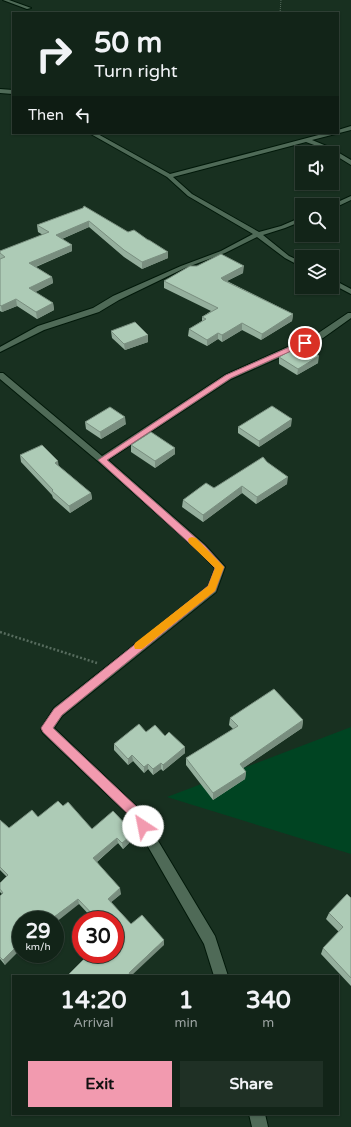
<!DOCTYPE html>
<style>
body{margin:0;font-family:"Varela Round",sans-serif;background:#1f3025;color:#f1f3f6;height:100vh;display:flex;flex-direction:column;font-size:15px;white-space:nowrap}
*{box-sizing:border-box;margin:0}
p{font-size:13px;color:#9ca4a2}
.icon{flex:none;width:22px;height:22px;fill:none;stroke:currentColor;stroke-width:2;stroke-linecap:round;stroke-linejoin:round}
.map{position:relative;flex:1;overflow:hidden}
.side{position:absolute;left:12px;top:975px;width:327px;height:140px;display:flex;flex-direction:column;background:#122418;border-radius:0px;box-shadow:0 1px 3px #0004,0 0 0 1px #314137}
.side>*{flex:none}
.banner{position:absolute;left:12px;top:12px;width:327px;height:122px;border-radius:0px;box-shadow:0 1px 3px #0004,0 0 0 1px #314137;background:#122418;color:#f1f3f6;overflow:hidden}
.controls{position:absolute;left:295px;top:146px;display:grid;gap:8px}
.controls a{display:grid;place-items:center;width:44px;height:44px;border-radius:0px;background:#122418;box-shadow:0 1px 3px #0004,0 0 0 1px #314137;font-size:20px}
.speed{position:absolute;left:12px;top:911px;display:flex;gap:8px;font-size:20px;font-weight:700;text-align:center}
.speed>*{display:grid;place-content:center;width:52px;height:52px;border-radius:50%;background:#122418;box-shadow:0 1px 3px #0004,0 0 0 1px #314137;line-height:1}
.speed small{font-size:10px;font-weight:400}
.speed .limit{border:6px solid #d22;background:#fff;color:#111}
.pin{position:absolute;display:grid;place-items:center;width:34px;height:34px;color:#fff;margin:-17px;border:2px solid #fff;border-radius:50%;box-shadow:0 1px 4px #0007}
.me{position:absolute;width:44px;margin:-22px;rotate:326deg;stroke-linejoin:round;filter:drop-shadow(0 0 3px #0008)}
.turn{display:flex;align-items:center;gap:14px;height:84px;padding:0 16px;font-size:18px}
.turn .icon{width:52px;height:52px;stroke-width:2.5}
.turn b{display:block;font-size:28px;line-height:34px}
.then{display:flex;align-items:center;height:38px;padding:0 16px;background:#0003;gap:8px;font-size:15px}
.eta{display:flex;justify-content:space-evenly;align-items:center;height:68px;text-align:center}
.eta b{font-size:24px;font-weight:700;line-height:28px}
.button{display:flex;gap:8px;margin-top:auto;padding:8px 16px}
.button a{flex:1;height:46px;border-radius:0px;background:#f29aaf;color:#111;font-size:16px;font-weight:700;line-height:46px;text-align:center}
.button a+a{background:#1f3025;color:#f1f3f6}
.map>svg:first-child{display:block}
</style>
<div class="map">
<svg width="351" height="1127" viewBox="0 0 351 1127">
<rect width="100%" height="100%" fill="#183020"/>
<path fill="#042" d="M351,727V854L167,797Z"/>
<g fill="none" stroke-linecap="round" stroke-linejoin="round">
<g stroke="#011809" stroke-width="2">
<g id="street">
<path d="M3,0H9L31,8L27,9Z"/>
<path d="M0,89L13,90V94L0,93Z"/>
<path d="M351,126V130L312,140L329,147L351,160V165L325,149L306,142L173,177L192,194L259,232L281,226L302,217V221L285,228L263,235L289,256L302,262V267L285,258L257,237L225,253L185,268L119,300L99,312L44,330L0,352V347L38,326L93,308L113,296L181,266L221,251L253,234L188,196L167,177L89,133H96L170,174L326,133H338V130Z"/>
<path d="M351,196V200L332,209L331,205Z"/>
<path d="M332,279L351,289V294L332,284Z"/>
<path d="M348,313H351V318L323,338L231,379L108,460L205,545L225,567L216,592L62,716L54,728L139,809L215,936L228,976H214L204,944L131,817L43,733L41,729L54,708L208,587L215,568L199,551L99,462L0,379V373H3L102,456L225,375L317,334Z"/>
<path d="M249,1114H265L268,1127H252Z"/>
</g>
</g>
<path stroke="#576c5e" stroke-width="1" stroke-dasharray="1 1" stroke-linecap="butt" d="M280,13L281,0"/>
<path stroke="#576c5e" stroke-width="2.5" stroke-dasharray="2 2" stroke-linecap="butt" d="M0,632L97,663"/>
<use href="#street" fill="#4f6a57" fill-rule="evenodd"/>
</g>
<g fill="#95af9d">
<path d="M83,208L168,258L142,269L124,257L89,227L62,239L72,245V251L36,267L52,277L53,283L35,292L53,303L54,310L37,319L17,306L2,312L0,311V251L43,235L38,232L37,225Z"/>
<path d="M197,266L243,273L227,281L293,314L292,321L261,340L242,330L222,342L218,339L207,346L188,336L189,329L202,321V317L211,311L164,288V281Z"/>
<path d="M111,331L148,335V342L125,350L112,338Z"/>
<path d="M279,357L318,363L297,375L279,364Z"/>
<path d="M85,422L126,424L101,439L86,429Z"/>
<path d="M291,426L259,447L238,433V427Z"/>
<path d="M131,445L175,448V454L155,468L131,452Z"/>
<path d="M20,455L59,466L91,493L92,499L70,513L53,498L52,495L21,462Z"/>
<path d="M267,462L287,484L256,504L242,493L203,522L182,507L183,500L214,488Z"/>
<path d="M230,718L303,720L302,728L243,768L246,772L245,779L213,800L186,765V758L233,729L229,725Z"/>
<path d="M146,732L165,736L185,753L163,771L161,769L153,775L148,769L144,773L133,761L128,765L114,750V744Z"/>
<path d="M63,806L92,829L134,833V838L123,849L118,843L97,862L121,894L111,902L131,924L164,940V945L115,954V920H94L79,904L21,920L5,965L0,959V896L2,894L0,892V883L7,877L0,870V820L9,828L38,817Z"/>
<path d="M351,898V986L321,954L323,948L339,932L326,919L329,913Z"/>
</g>
<g fill="#798e7f">
<path d="M89,221V227L57,241L56,235Z"/>
<path d="M72,245V251L30,269L29,263Z"/>
<path d="M168,252V258L142,269V262Z"/>
<path d="M244,266L243,273L221,284V278Z"/>
<path d="M52,277L53,283L30,295L29,288Z"/>
<path d="M16,299L17,306L2,312L1,306Z"/>
<path d="M53,303L54,310L37,319L36,312Z"/>
<path d="M293,314L292,321L261,340L262,334Z"/>
<path d="M242,323V330L222,342V335Z"/>
<path d="M218,333V339L207,346V340Z"/>
<path d="M148,335V342L125,350L124,344Z"/>
<path d="M319,356L318,363L297,375L298,369Z"/>
<path d="M125,417L126,424L101,439L100,432Z"/>
<path d="M292,419L291,426L259,447V441Z"/>
<path d="M175,448V454L155,468V461Z"/>
<path d="M58,461L59,468L55,463Z"/>
<path d="M288,477L287,484L256,504L257,497Z"/>
<path d="M242,486V493L203,522V515Z"/>
<path d="M91,493L92,499L70,513L69,506Z"/>
<path d="M303,720L302,728L239,771L240,764Z"/>
<path d="M185,747V753L163,771V765Z"/>
<path d="M132,755L133,761L128,765V759Z"/>
<path d="M161,763V769L153,775V769Z"/>
<path d="M148,764V769L144,773V767Z"/>
<path d="M246,772L245,779L213,800V793Z"/>
<path d="M134,833V838L123,849L122,843Z"/>
<path d="M117,838L118,843L94,864L93,858Z"/>
<path d="M120,888L121,894L109,904L108,899Z"/>
<path d="M78,899L79,904L55,923V920H50Z"/>
<path d="M164,940V945L131,976L129,973Z"/>
<path d="M21,942V949L5,965L3,960Z"/>
</g>
<g fill="#adcbb6" stroke="#798e7f">
<path d="M84,206L128,232L134,230L148,240H149L168,252L142,262L124,250L89,221L56,235L72,245L29,263L52,277L29,288L53,303L36,312L16,299L1,306L0,305V259L5,257L0,253V251L49,232L37,225L83,208Z"/>
<path d="M221,254L244,266L221,278L223,280L293,314L262,334L242,323L222,335L218,333L207,340L189,329L206,319L202,317L218,308L164,281L190,266H197Z"/>
<path d="M135,322L148,335L124,344L111,331Z"/>
<path d="M301,345L319,356L298,369L279,357Z"/>
<path d="M272,406L292,419L259,441L238,427Z"/>
<path d="M110,407L125,417L100,432L85,422Z"/>
<path d="M151,432L175,448L155,461L131,445Z"/>
<path d="M42,445L58,461L55,463L91,493L69,506L52,491L53,490L20,455Z"/>
<path d="M263,457L267,462L288,477L257,497L242,486L203,515L183,500L206,483L214,488Z"/>
<path d="M274,689L303,720L240,764L246,772L213,793L186,758L238,726L230,718Z"/>
<path d="M139,724L146,732L155,725L165,736L169,732L185,747L163,765L161,763L153,769L148,764L144,767L132,755L128,759L114,744Z"/>
<path d="M58,801L63,806L68,802L92,829L113,811L134,833L122,843L117,838L93,858L120,888L108,899L131,924L142,915L164,940L129,973L131,976H67L89,954H115V920H98L78,899L50,920H21V942L3,960L0,957V896L3,893L0,889V883L8,875L0,867V820L9,828L32,810L38,817Z"/>
<path d="M347,894L351,898V978L323,948L343,927L329,913Z"/>
</g>
<path fill="#f29aaf" stroke="#9d6472" d="M303,341H305L309,343L231,378L107,460L205,546L224,567L215,591L62,715L53,728L139,809L149,826L147,830L143,831L139,830L131,817L43,732L41,728L54,709L208,586L215,568L198,551L98,460L226,375Z"/>
<path fill="#f59e0b" d="M192,537L196,538L224,567L215,591L142,649H135L134,646L135,643L208,586L215,568L189,543L188,540L189,538Z"/>
</svg>
<div class="controls">
<a><svg class="icon" aria-label="sound" viewBox="0 0 24 24"><path d="M4 9h4l5-4v14l-5-4H4zM17 9q2 3 0 6"/></svg></a>
<a><svg class="icon" aria-label="search" viewBox="0 0 24 24"><circle cx="10" cy="10" r="6"/><path d="M15 15l6 6"/></svg></a>
<a><svg class="icon" aria-label="layers" viewBox="0 0 24 24"><path d="M12 4l9 5-9 5-9-5zM3 14l9 5 9-5"/></svg></a>
</div>
<div class="speed"><div>29<small>km/h</small></div><div class="limit">30</div></div>
<div class="pin" style="left:305px;top:343px;background:#d93025"><svg class="icon" aria-label="arrive" viewBox="0 0 24 24"><path d="M6 21V4h12l-3 4 3 4H6"/></svg></div>
<svg class="me" style="left:143px;top:826px" viewBox="-20 -20 40 40"><circle r="19" fill="#fff"/><path d="M0-13L10 11 0 6-10 11z" fill="#f29aaf"/></svg>
<div class="banner">
<div class="turn"><svg class="icon" aria-label="right" viewBox="0 0 24 24"><path d="M7 20v-9h11M14 6l5 5-5 5"/></svg><div><b>50 m</b>Turn right</div></div>
<div class="then">Then<svg class="icon" aria-label="left" viewBox="0 0 24 24"><path d="M17 20v-9H6M10 6l-5 5 5 5"/></svg></div>
</div>
<section class="side">
<div class="eta">
<div><b>14:20</b><p>Arrival</p></div>
<div><b>1</b><p>min</p></div>
<div><b>340</b><p>m</p></div>
</div>
<div class="button"><a>Exit</a><a>Share</a></div>
</section>
</div>
